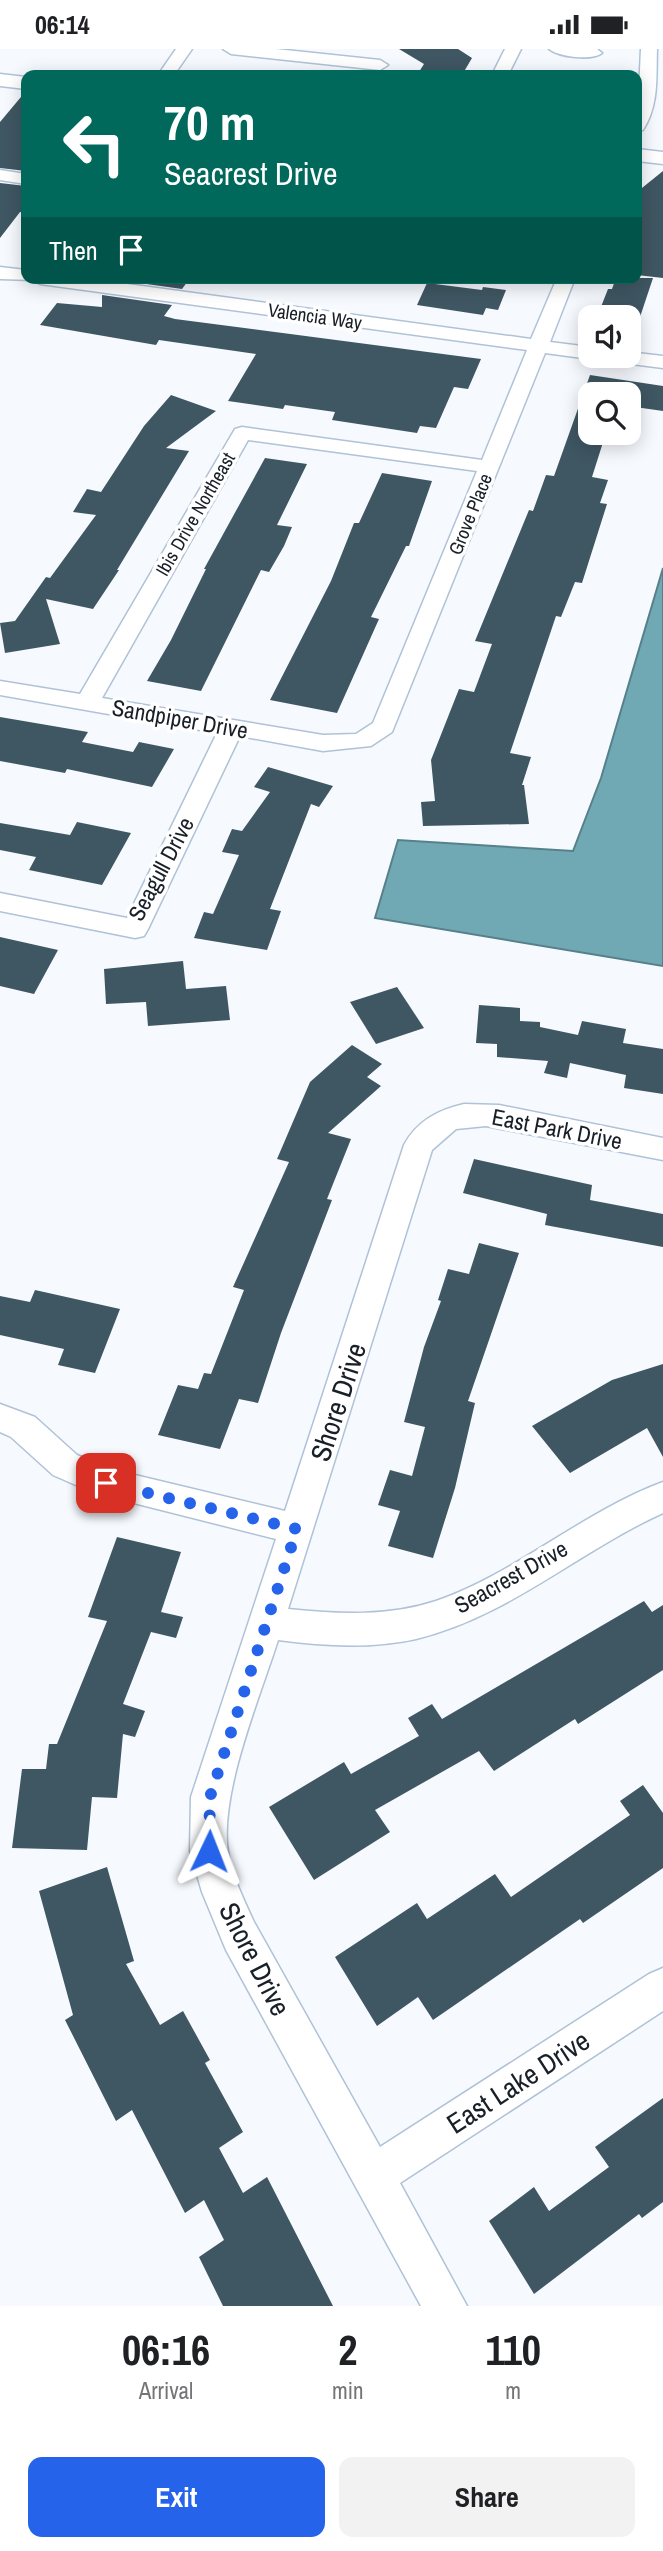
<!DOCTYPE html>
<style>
body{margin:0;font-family:"Archivo Narrow",sans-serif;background:#f2f2f2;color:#202124;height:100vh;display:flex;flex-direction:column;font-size:26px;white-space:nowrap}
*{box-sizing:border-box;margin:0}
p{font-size:23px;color:#757577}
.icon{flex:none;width:38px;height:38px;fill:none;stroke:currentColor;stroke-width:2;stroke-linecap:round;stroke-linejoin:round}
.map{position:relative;height:2257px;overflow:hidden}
.details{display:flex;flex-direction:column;background:#fff;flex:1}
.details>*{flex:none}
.top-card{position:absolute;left:21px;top:21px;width:621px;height:214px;border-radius:14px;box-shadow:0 4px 18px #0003;background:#00695c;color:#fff;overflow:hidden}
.buttons{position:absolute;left:578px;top:256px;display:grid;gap:14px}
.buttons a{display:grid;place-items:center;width:63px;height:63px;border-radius:14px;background:#fff;box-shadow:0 4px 18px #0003;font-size:35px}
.pin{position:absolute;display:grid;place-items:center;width:60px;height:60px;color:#fff;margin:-30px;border-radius:14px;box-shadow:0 4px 10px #0006}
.me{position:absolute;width:77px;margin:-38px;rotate:2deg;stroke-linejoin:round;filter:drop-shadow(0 0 5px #0008)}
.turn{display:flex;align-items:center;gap:24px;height:147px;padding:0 28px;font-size:32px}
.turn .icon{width:91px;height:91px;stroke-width:2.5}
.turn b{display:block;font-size:49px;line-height:60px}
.then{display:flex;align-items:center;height:66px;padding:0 28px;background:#0003;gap:14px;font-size:26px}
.eta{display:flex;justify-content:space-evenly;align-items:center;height:119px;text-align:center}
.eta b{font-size:42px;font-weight:700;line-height:49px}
.button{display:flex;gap:14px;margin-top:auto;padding:14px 28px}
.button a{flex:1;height:80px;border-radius:14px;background:#2563eb;color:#fff;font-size:28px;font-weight:700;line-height:80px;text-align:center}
.button a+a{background:#f2f2f2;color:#202124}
.status{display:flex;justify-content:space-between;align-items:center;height:49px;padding:0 35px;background:#fff;direction:ltr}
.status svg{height:19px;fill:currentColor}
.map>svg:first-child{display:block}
</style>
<div class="status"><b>06:14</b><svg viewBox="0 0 49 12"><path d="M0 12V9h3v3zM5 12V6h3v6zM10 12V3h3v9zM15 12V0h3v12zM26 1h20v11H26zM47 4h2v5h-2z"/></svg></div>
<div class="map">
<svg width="663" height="2257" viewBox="0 0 663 2257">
<rect width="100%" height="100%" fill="#f6f9fe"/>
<path fill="#70a9b4" stroke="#56808a" stroke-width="2" d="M663,519V917L375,869L398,791L573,802L601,729Z"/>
<g fill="#3f5763">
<path d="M399,0H458L472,9L462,26H417L424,15Z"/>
<path d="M26,42V122L0,119V73Z"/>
<path d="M663,122V229L637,226V143Z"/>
<path d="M0,134L26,137V164L20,163L0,189Z"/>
<path d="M104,229H190L182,240Z"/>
<path d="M616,229H653L640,268H597L608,240H612Z"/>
<path d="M427,234L482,241L483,238L506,241L498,261L486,259L483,266L417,256Z"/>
<path d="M102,246L172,256L164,267L175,270L481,310L468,340L454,338L436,379L420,377L417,384L332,371L335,363L285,356L283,360L228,352L256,305L159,291L156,296L40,276L57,254L102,258Z"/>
<path d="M590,326L663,337V362L628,357V345H590V383H620L618,389L605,387L592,428L608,431L600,454L607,455L582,534L575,533L561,568L556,567L510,704L531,708L522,736H524L529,775L423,777L421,753L435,752L431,711L459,640L474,643L492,595L475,592L529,461L533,462L546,426L554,427Z"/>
<path d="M171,346L216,362L166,399L189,402L117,521H119L93,560L46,550L60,595L5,604L0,574L15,572L46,528L50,529L96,466L73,463L87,440L101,443L144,377Z"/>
<path d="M265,409L307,415L277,476L292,478L284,497L269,523L261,521L201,642L147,632L171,591L206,520H204Z"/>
<path d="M382,424L432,432L409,497H406L371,568L379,570L337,664L270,651L331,532L354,474H359Z"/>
<path d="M0,668L88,683L82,693L133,703L139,693L174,700L152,738L67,720L65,724L0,712Z"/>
<path d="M268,718L333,737L319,758L311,755L270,860L281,862L267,901L194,889L204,863L213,865L239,806L222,803L232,780L242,782L270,743L254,738Z"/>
<path d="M77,773L131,784L102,836L29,821L36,808L0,801V774L70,786Z"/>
<path d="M0,888L58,901L34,945L0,937Z"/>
<path d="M183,912L186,940L226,937L230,971L148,977L146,953L106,955L104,920Z"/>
<path d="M397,938L424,979L376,995L350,953Z"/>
<path d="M479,956L520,959V972L540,973V978L578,986L582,972L626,980L623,994L663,1000V1045L624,1039L626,1026L570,1014L567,1029L544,1024L548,1012L497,1008V995L476,994Z"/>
<path d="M352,996L382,1015L367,1028L381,1037L328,1084L351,1090L327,1150L332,1151L281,1284L258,1354L239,1350L220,1400L158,1386L178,1336L198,1340L204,1324L211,1325L244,1241L233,1238L289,1113L277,1110L310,1033Z"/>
<path d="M474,1110L592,1136L590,1151L663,1165V1198L545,1176L547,1165L463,1144Z"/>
<path d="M479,1194L519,1204L468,1352L475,1354L455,1439L433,1509L388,1497L400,1462L378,1456L390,1421L412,1427L425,1378L404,1373L424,1298L441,1252L438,1251L448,1220L469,1225Z"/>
<path d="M35,1241L120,1260L95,1324L58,1316L64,1300L0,1286V1247L30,1253Z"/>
<path d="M663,1315V1408L647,1379L570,1424L532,1377L612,1331Z"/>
<path d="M117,1488L181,1503L161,1563L183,1568L176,1589L151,1583L123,1655L145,1662L135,1688L123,1685L117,1749L92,1748L87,1801L12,1799L22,1720H46L49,1695H57L107,1572L88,1568Z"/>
<path d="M644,1552L652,1563L663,1556V1621L578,1675L575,1670L494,1722L479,1702L375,1761L390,1783L314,1831L269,1758L344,1713L351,1725L419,1687L408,1669L432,1655L442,1670Z"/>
<path d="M643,1736L663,1764V1819L583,1874L580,1870L433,1971L418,1948L377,1977L335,1908L417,1854L427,1870L495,1825L511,1848L630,1766L620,1752Z"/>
<path d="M107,1818L134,1912L126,1915L160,1976L183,1962L210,2011L205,2014L243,2083L219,2099L243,2144L267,2128L333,2257H223L199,2208L224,2191L204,2151L185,2164L132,2061L116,2072L65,1971L73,1966L39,1842Z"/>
<path d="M663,2049V2153L642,2169L639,2165L534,2245L489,2172L534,2138L549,2162L609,2118L595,2098Z"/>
</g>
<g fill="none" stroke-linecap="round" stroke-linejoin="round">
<g stroke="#b0c2d7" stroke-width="3">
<g id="minor">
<path d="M176,0H192L174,26H158Z"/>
<path d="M223,0H276L380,11L388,16L380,21L231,5Z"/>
<path d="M505,0H521L508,26H492Z"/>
<path d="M549,0H597L602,4C592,12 559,8 549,0Z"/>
<path d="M641,0H657C656,29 659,56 643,81L637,82Z"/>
<path d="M0,121L26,125V135L0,131Z"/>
<path d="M0,218L26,221V229H83L531,290L557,229H575L550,293L590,298V306H598L590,310L545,304L392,683L371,697L323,702L240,687L148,880L144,887L135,889L0,862V844L127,869L217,684L0,646V632L80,645L235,380L242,378L482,411L527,301L40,235L32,231L0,230ZM248,391L477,422L373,674L356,685L323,686L102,649Z"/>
<path d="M628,303L663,307V319L608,312L598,306H628Z"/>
<path d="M464,1055L499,1056L663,1089V1111L486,1077L456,1080L432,1101L288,1560C337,1565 388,1568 436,1552C517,1524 582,1463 663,1433V1464C579,1502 508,1568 416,1590C371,1600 324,1597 278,1591C260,1648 219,1745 228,1803C232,1827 244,1851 254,1873L380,2098L649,1925L663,1919V1962L400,2134L467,2257H421L226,1901L202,1843L190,1802L191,1748L276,1490L94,1444L53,1426L11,1388L0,1383V1355L35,1368L77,1406L110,1420L285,1462L404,1096C417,1072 438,1061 464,1055Z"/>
</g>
</g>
<g stroke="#b0c2d7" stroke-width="3">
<g id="major">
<path d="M0,25L26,28V40L0,37Z"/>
<path d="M637,100L663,103V115L637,112Z"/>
</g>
</g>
<use href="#minor" fill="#fff" fill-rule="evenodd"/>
<use href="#major" fill="#fff" fill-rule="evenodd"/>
</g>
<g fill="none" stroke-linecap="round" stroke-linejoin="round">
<path stroke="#2563eb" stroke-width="12" stroke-dasharray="0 21.6" d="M106,1434L297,1480L210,1748L209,1802"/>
</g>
<g text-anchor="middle" stroke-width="7" stroke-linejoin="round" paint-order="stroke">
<g font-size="19" fill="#181f27" stroke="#fff">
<text transform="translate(315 267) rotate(8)" y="7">Valencia Way</text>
<text transform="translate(195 465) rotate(-60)" y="7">Ibis Drive Northeast</text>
<text transform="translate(470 465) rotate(-68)" y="7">Grove Place</text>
</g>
<g font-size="23" fill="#181f27" stroke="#fff">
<text transform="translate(180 670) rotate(10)" y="8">Sandpiper Drive</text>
<text transform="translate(161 820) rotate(-62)" y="8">Seagull Drive</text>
<text transform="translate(557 1080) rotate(11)" y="8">East Park Drive</text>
<text transform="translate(511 1528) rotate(-29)" y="8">Seacrest Drive</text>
</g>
<g font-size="28" fill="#181f27" stroke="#fff">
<text transform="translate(338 1353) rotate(-72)" y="10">Shore Drive</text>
<text transform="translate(255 1910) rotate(63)" y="10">Shore Drive</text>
<text transform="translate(518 2033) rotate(-33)" y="10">East Lake Drive</text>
</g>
</g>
</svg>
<div class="buttons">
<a><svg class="icon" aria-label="sound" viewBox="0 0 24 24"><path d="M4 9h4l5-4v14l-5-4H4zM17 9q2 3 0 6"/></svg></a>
<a><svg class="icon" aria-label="search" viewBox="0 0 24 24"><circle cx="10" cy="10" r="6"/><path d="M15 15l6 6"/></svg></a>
</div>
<div class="pin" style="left:106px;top:1434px;background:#d93025"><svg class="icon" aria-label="arrive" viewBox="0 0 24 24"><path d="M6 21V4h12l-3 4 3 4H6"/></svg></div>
<svg class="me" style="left:209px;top:1802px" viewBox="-20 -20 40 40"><path d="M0-17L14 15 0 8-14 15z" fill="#2563eb" stroke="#fff" stroke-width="4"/></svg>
<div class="top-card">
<div class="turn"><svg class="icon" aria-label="left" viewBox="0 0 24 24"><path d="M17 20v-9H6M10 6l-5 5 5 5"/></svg><div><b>70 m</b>Seacrest Drive</div></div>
<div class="then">Then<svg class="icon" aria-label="arrive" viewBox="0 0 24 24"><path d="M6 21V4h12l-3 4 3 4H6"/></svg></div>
</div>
</div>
<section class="details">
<div class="eta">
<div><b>06:16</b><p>Arrival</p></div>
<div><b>2</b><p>min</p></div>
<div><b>110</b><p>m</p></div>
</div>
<div class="button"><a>Exit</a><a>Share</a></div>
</section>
